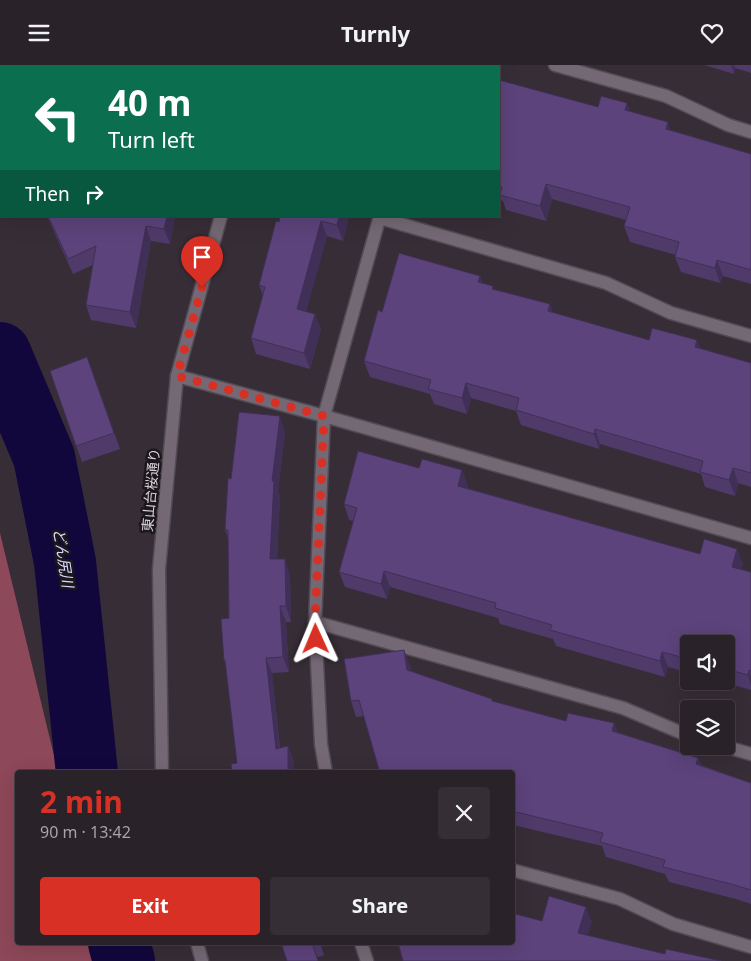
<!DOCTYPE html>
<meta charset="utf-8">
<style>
body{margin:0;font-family:"Noto Sans","Noto Sans JP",sans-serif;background:#352f35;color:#f1f3f6;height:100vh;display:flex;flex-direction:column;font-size:19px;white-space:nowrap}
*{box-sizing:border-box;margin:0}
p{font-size:16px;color:#a5a4a8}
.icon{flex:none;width:28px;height:28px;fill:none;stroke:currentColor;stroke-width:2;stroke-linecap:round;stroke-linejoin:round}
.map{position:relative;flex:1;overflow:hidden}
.panel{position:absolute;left:15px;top:705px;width:500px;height:175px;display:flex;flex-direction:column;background:#292229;border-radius:5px;box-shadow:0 5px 20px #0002,0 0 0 1px #453f46}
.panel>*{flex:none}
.top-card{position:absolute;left:0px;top:0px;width:500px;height:152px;box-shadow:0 5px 20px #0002,0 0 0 1px #453f46;background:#0b6e4f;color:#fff;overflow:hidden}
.fabs{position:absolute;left:680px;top:570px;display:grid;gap:10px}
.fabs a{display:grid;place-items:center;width:55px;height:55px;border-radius:5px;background:#292229;box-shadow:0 5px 20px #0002,0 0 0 1px #453f46;font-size:25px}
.pin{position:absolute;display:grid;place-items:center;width:42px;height:42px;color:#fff;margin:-51px -21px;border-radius:50% 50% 50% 0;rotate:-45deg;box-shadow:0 0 5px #0007}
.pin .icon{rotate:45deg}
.me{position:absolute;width:55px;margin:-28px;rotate:359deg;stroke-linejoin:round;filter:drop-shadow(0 0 4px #0008)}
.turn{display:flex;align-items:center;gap:18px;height:105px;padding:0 25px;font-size:22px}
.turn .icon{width:65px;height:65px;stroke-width:2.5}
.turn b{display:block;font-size:35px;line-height:42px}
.then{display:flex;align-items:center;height:48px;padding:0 25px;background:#0003;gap:10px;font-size:19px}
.round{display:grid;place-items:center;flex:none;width:52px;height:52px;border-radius:5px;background:#352f35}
.summary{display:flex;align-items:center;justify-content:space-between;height:85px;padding:0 25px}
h1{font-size:30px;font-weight:700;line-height:38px;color:#d93025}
.cta{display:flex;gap:10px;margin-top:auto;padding:10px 25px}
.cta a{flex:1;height:58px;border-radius:5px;background:#d93025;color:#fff;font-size:20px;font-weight:700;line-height:58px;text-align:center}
.cta a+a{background:#352f35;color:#f1f3f6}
header{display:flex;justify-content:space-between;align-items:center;height:65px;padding:0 25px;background:#292229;font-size:22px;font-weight:700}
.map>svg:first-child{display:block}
</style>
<header><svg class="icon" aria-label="menu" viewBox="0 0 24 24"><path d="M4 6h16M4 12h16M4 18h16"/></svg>Turnly<svg class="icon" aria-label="heart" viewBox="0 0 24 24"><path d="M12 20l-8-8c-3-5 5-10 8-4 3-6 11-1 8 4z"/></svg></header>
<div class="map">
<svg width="751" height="896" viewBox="0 0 751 896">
<rect width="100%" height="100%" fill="#372d37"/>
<path fill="#8d4859" d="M0,468L58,707L18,708V878H100L104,896H0Z"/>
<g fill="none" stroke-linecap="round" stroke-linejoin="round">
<g stroke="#12073c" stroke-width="62">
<path d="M0,288L44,392L65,497L87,708"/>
<path d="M119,878L124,896"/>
</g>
<g stroke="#524b52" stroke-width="15">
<g id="minor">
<path d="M555,0L666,31L728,60L751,67"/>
<path d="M263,1V0"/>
<path d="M423,1V0"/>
<path d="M380,153L606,218L671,248L751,271"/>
<path d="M177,311L324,351L751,473"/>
<path d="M315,557L623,643L689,671"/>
<path d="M723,681L751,689"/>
<path d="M162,708L159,504L177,311L221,151"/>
<path d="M326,708L321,679L315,557L324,351L380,151"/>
<path d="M512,805L620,834L673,859L751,882"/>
<path d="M197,878L202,896"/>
<path d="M361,878L367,896"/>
</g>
</g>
<use href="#minor" stroke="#736873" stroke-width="12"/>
</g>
<g fill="#4f3a6a">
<path d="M0,0L1,1V57L0,58Z"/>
<path d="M704,0H751V8L735,3L734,9Z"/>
<path d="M499,15L598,42L630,46L671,65L751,89V219L723,211L720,218L681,207L675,192L676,190L630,177L624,161L626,155L552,134L546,156L506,145L503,136L499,135Z"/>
<path d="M47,151H175L170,179L151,176L136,263L91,255L86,240L93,200L73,209Z"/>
<path d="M349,151L343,176L327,171L306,246L321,264L310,304L256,289L251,273L263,231L259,220L279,157Z"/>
<path d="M480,211L482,218L494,224L550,239L553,248L649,275H697L700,283L751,298V422L738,418L735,431L705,422L701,409L600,379L599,384L521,360L516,346L471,333L467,349L434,339L430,329L370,312L364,296L382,247Z"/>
<path d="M87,292L120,384L82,397L50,306Z"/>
<path d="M285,367L278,426L280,432L277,494L290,510L291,557H286L289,607L272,608L280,683L288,681L294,697V708H232L237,698L226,601L224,596L229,553L228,473L225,465L231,414Z"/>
<path d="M419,403L462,405L468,421L467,423L700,489L743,499L741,504L751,507V625L719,616H726V579H689V608L668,602L665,612L556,581L553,574L500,559L498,553L390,522L387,534L345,522L339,507L353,456L349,455L344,439Z"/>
<path d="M410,600L411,606L493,636L566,656L614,658L617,667L698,693L701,700L751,718V839L736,834L669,817L665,809L606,792L602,781L513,760L512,708L364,651L356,652L351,636Z"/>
<path d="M281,878H320L324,890L318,892Z"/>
</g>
<g fill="#402f56">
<path d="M205,0H214V1H204Z"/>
<rect x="378" y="0" width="10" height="1"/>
<path d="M731,0H734L735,3L734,9Z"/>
<path d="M627,38L633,53L625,45Z"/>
<path d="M668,57L673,72L666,64Z"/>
<path d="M546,119L552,134L546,156L540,141Z"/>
<path d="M167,151H175L170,179L164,164Z"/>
<path d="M339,151H349L343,176L337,160Z"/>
<path d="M321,156L327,171L303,259L297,244Z"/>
<path d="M146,161L151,176L136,263L130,247Z"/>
<path d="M717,195L723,211L720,218L715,203Z"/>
<path d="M480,211L486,227L478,217Z"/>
<path d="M550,239L556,255L548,246Z"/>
<path d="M315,249L321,264L310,304L304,288Z"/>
<path d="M697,275L703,290L695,282Z"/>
<path d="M466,318L471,333L467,349L462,333Z"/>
<path d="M280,351L285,367L278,426L280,432L276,510L270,494L272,416Z"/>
<path d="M595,364L600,379L599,384L594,369Z"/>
<path d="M733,403L738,418L735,431L729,415Z"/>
<path d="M462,405L468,421L463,436L458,421Z"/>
<path d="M737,484L743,499L738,517L732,502Z"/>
<path d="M285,494L290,510L291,557L286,541Z"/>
<path d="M384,506L390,522L387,534L381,519Z"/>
<path d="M280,541L286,557L289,607L283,592Z"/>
<path d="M404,585L410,600L413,620L407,605Z"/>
<path d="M662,587L668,602L665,612L660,596Z"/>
<path d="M266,593L272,608L281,699L276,684Z"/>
<path d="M749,605L751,611V620L748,610Z"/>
<path d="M614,658L620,673L612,666Z"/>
<path d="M288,681L294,697V708H288Z"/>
<path d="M698,693L703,708L696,699Z"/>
<path d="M586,842L592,857L584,883L578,868Z"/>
</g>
<g fill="#5c437b" stroke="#402f56">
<path d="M0,0H68L72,1H1V41H0Z"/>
<path d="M143,0H205L204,1H142Z"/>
<rect x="318" y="0" width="60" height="1"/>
<path d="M499,15L598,42L601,31L627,38L625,45L668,57L666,64L751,89V205L717,195L715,203L675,192L679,177L624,161L630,142L546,119L540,141L500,130L502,122L499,121Z"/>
<path d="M48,151H167L164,164L146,161L130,247L86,240L96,181L68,194Z"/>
<path d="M280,151H339L337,160L321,156L297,244L315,249L304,288L251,273L265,222L259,220L276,156L279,157Z"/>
<path d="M399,188L480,211L478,217L493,221L492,224L550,239L548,246L649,275L652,263L697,275L695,282L751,298V408L733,403L729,415L700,407L703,396L595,364L594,369L516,345L519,333L466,318L462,333L428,324L431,315L364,296L378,245L382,247Z"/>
<path d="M87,292L114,368L76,381L50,306Z"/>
<path d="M239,347L280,351L272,416H274L270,494H285L286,541H280L283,592L266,593L276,684L288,681V708H232L231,699L237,698L225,595L224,596L221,554L229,553L228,465H225L228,413L231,414Z"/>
<path d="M358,386L419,403L422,394L462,405L458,421L700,489L704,474L737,484L732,502L751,507V606L749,605L748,610L726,604V579H689V594L662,587L660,596L550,565L552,560L495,543L496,538L384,506L381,519L339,507L357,443L344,439Z"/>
<path d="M404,585L407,605L492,634V636L566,656L568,648L614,658L612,666L698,693L696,699L751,718V825L731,819L663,802L665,795L600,777L603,768L512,746V724L513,721H512V708H380L359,635L351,636L344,594Z"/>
<path d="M549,831L586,842L578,868L665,889L666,884L721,896H403L398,878H512V848L542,856Z"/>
<path d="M281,878H312L318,896H287Z"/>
</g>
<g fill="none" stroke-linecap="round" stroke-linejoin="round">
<path stroke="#d93025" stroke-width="9" stroke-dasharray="0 16.2" d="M202,222L177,311L324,351L315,557L316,574"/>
</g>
<g text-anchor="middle" stroke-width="5" stroke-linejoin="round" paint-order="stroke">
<g font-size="14" fill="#d9d3d9" stroke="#1b171c">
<text transform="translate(151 425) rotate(-85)" y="5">東山台桜通り</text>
</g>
<g font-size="15" font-style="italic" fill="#d8daff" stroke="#1b171c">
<text transform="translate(63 493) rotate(81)" y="5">どん尻川</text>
</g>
</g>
</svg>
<div class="fabs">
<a><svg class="icon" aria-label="sound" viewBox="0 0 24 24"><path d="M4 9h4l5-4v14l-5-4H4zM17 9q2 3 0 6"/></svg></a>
<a><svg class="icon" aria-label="layers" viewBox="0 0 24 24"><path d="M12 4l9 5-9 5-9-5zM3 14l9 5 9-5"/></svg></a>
</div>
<div class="pin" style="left:202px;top:222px;background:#d93025"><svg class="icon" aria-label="arrive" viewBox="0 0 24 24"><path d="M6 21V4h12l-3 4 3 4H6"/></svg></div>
<svg class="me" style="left:316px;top:574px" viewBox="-20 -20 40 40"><path d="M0-17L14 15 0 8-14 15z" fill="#d93025" stroke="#fff" stroke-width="4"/></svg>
<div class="top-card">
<div class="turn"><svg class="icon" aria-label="left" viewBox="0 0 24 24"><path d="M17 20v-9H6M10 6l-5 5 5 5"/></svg><div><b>40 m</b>Turn left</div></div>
<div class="then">Then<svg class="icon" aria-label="right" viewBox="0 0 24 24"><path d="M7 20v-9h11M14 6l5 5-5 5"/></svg></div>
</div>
<section class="panel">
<div class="summary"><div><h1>2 min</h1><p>90 m · 13:42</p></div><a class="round"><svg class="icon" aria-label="close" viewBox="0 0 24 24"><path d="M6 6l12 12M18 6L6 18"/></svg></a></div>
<div class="cta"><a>Exit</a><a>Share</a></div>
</section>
</div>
